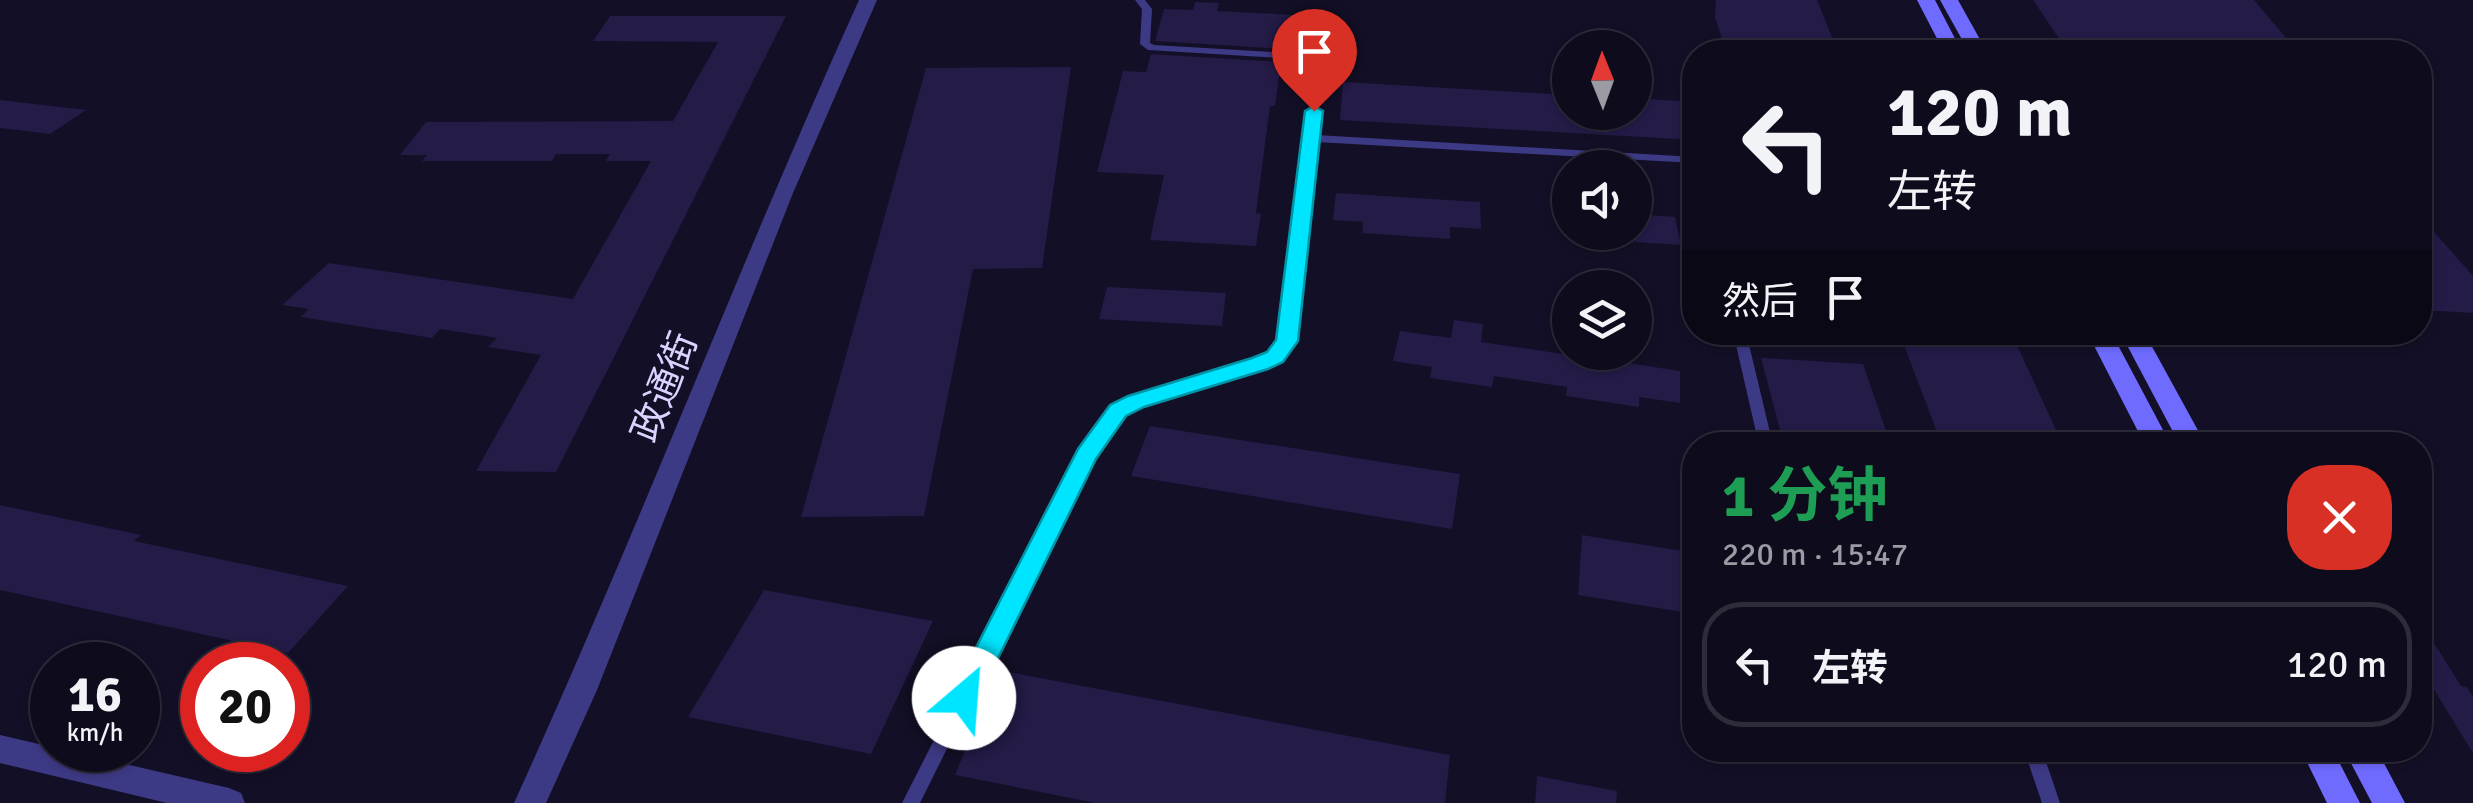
<!DOCTYPE html>
<html lang="zh">
<meta charset="utf-8">
<style>
body{margin:0;font-family:Signika,"Noto Sans SC",sans-serif;background:#1c1929;color:#f1f3f6;height:100vh;display:flex;flex-direction:column;font-size:38px;white-space:nowrap}
*{box-sizing:border-box;margin:0}
p{font-size:32px;color:#9b9ba3}
.icon{flex:none;width:55px;height:55px;fill:none;stroke:currentColor;stroke-width:2;stroke-linecap:round;stroke-linejoin:round}
.map{position:relative;flex:1;overflow:hidden}
.details{position:absolute;left:1682px;top:432px;width:750px;height:330px;display:flex;flex-direction:column;background:#0e0b1c;border-radius:40px;box-shadow:0 2px 8px #0004,0 0 0 2px #2e2b3b}
.details>*{flex:none}
.guide{position:absolute;left:1682px;top:40px;width:750px;height:305px;border-radius:40px;box-shadow:0 2px 8px #0004,0 0 0 2px #2e2b3b;background:#0e0b1c;color:#f1f3f6;overflow:hidden}
.needle{width:65px;rotate:359deg}
.tools{position:absolute;left:1552px;top:30px;display:grid;gap:20px}
.tools a{display:grid;place-items:center;width:100px;height:100px;border-radius:50%;background:#0e0b1c;box-shadow:0 2px 8px #0004,0 0 0 2px #2e2b3b;font-size:50px}
.speed{position:absolute;left:30px;top:642px;display:flex;gap:20px;font-size:50px;font-weight:700;text-align:center}
.speed>*{display:grid;place-content:center;width:130px;height:130px;border-radius:50%;background:#0e0b1c;box-shadow:0 2px 8px #0004,0 0 0 2px #2e2b3b;line-height:1}
.speed small{font-size:25px;font-weight:400}
.speed .limit{border:15px solid #d22;background:#fff;color:#111}
.pin{position:absolute;display:grid;place-items:center;width:85px;height:85px;color:#fff;margin:-102px -42px;border-radius:50% 50% 50% 0;rotate:-45deg;box-shadow:0 0 10px #0007}
.pin .icon{rotate:45deg}
.me{position:absolute;width:110px;margin:-55px;rotate:27deg;stroke-linejoin:round;filter:drop-shadow(0 0 8px #0008)}
.turn{display:flex;align-items:center;gap:35px;height:210px;padding:0 40px;font-size:45px}
.turn .icon{width:130px;height:130px;stroke-width:2.5}
.turn b{display:block;font-size:70px;line-height:85px}
.then{display:flex;align-items:center;height:95px;padding:0 40px;background:#0003;gap:20px;font-size:38px}
.round{display:grid;place-items:center;flex:none;width:105px;height:105px;border-radius:40px;background:#1c1929}
.overview{display:flex;align-items:center;justify-content:space-between;height:170px;padding:0 40px}
h1{font-size:60px;font-weight:700;line-height:75px;color:#1e9e55}
ul{padding:0;list-style:none}
li{display:flex;align-items:center;gap:30px;height:125px;margin:0 20px 15px;padding:0 20px;border:5px solid #2e2b3b;border-radius:40px}
li div{flex:1}
li b{display:block;font-size:38px}
li em{font-style:normal}
.map>svg:first-child{display:block}
</style>
<div class="map">
<svg width="2473" height="803" viewBox="0 0 2473 803">
<rect width="100%" height="100%" fill="#130f26"/>
<g fill="#241b47">
<path d="M1716,0H1817L1838,52H1726L1715,17Z"/>
<path d="M2033,0H2254L2298,52H2068Z"/>
<path d="M1195,2L1219,3L1217,11L1294,15L1290,42L1283,41L1282,49L1155,41L1164,9L1193,10Z"/>
<path d="M610,16H786L556,472L476,471L541,355L488,347L497,338L440,329L432,338L301,317L309,309L282,305L329,263L573,299L651,161H606L610,154H556L552,161H422L427,155H400L426,122L673,121L718,42L593,41Z"/>
<path d="M1151,54L1281,62L1275,106H1270L1256,213L1261,214L1256,246L1150,240L1164,175L1097,172L1123,71L1146,72Z"/>
<path d="M1071,67L1042,268L973,269L924,516L801,517L926,68Z"/>
<path d="M1343,82L1570,95V112H1635V98L1692,102L1695,140L1340,120Z"/>
<path d="M0,100L86,110L50,134L0,128Z"/>
<path d="M1336,193L1480,202L1481,229L1450,227V239L1362,233L1363,222L1333,220Z"/>
<path d="M1635,214L1675,217L1681,245L1635,242Z"/>
<path d="M2420,216L2473,276V313L2420,310Z"/>
<path d="M1107,287L1226,293L1222,326L1099,319Z"/>
<path d="M1454,320L1483,324L1481,342L1597,359V352H1628V363L1680,371V403L1639,397V407L1566,396L1567,387L1494,376L1492,387L1430,378L1432,367L1393,361L1400,331L1451,338Z"/>
<path d="M1899,332H2011L2063,445H1942Z"/>
<path d="M1761,358L1863,364L1891,445H1784Z"/>
<path d="M1150,426L1460,474L1452,529L1131,476Z"/>
<path d="M0,505L141,535L134,541L348,586L288,653L0,590Z"/>
<path d="M1582,535L1695,553V614L1578,595Z"/>
<path d="M764,590L933,621L871,754L688,717Z"/>
<path d="M2420,621L2461,686L2467,687L2473,697V753L2420,667Z"/>
<path d="M998,670L1450,755L1445,803H1095L955,775Z"/>
<path d="M1537,776L1617,791L1616,803H1535Z"/>
</g>
<g fill="none" stroke-linecap="round" stroke-linejoin="round">
<g fill="#3d3a85" fill-rule="evenodd">
<path d="M1135,0H1145L1152,9L1150,43L1154,45L1324,55L1316,135L1695,157V163L1316,142L1292,344L1280,360L1141,404L1123,414L1092,457L920,803H902L1079,455L1113,408L1131,398L1270,354L1281,340L1315,60L1148,50L1140,44L1142,9Z"/>
<path d="M1733,332H1746L1773,445H1759Z"/>
<path d="M2024,750H2042L2060,803H2042Z"/>
</g>
<g fill="#3d3a85" fill-rule="evenodd">
<path d="M859,0H877L793,193L597,690L546,803H514C635,538 739,265 859,0Z"/>
<path d="M0,735L229,788L241,793L245,803H167L0,763Z"/>
</g>
<g fill="#6f6bff" fill-rule="evenodd">
<path d="M1917,0H1935L1962,52H1944Z"/>
<path d="M1940,0H1958L1987,52H1969Z"/>
<path d="M2087,332H2111L2171,445H2145Z"/>
<path d="M2120,332H2144L2206,445H2180Z"/>
<path d="M2301,750H2333L2360,803H2327Z"/>
<path d="M2344,750H2377L2405,803H2372Z"/>
</g>
</g>
<path fill="#00e5ff" stroke="#0095a6" stroke-width="2.5" d="M1314,106L1323,111L1298,341L1283,362L1268,369L1144,407L1126,416L1096,459L974,707L964,710L954,707L950,698L1078,449L1110,405L1128,396L1252,358L1267,352L1276,340L1305,111Z"/>
<g text-anchor="middle" stroke-width="10" stroke-linejoin="round" paint-order="stroke">
<g font-size="38" fill="#d9d4ff" stroke="#130f26">
<text transform="translate(664 387) rotate(-68)" y="13">政通街</text>
</g>
</g>
</svg>
<div class="tools">
<a><svg class="needle" viewBox="-14 -14 28 28"><path d="M0-13l5 13h-10z" fill="#e53935"/><path d="M0 13l5-13h-10z" fill="#9b9ba3"/></svg></a>
<a><svg class="icon" aria-label="sound" viewBox="0 0 24 24"><path d="M4 9h4l5-4v14l-5-4H4zM17 9q2 3 0 6"/></svg></a>
<a><svg class="icon" aria-label="layers" viewBox="0 0 24 24"><path d="M12 4l9 5-9 5-9-5zM3 14l9 5 9-5"/></svg></a>
</div>
<div class="speed"><div>16<small>km/h</small></div><div class="limit">20</div></div>
<div class="pin" style="left:1314px;top:111px;background:#d93025"><svg class="icon" aria-label="arrive" viewBox="0 0 24 24"><path d="M6 21V4h12l-3 4 3 4H6"/></svg></div>
<svg class="me" style="left:964px;top:698px" viewBox="-20 -20 40 40"><circle r="19" fill="#fff"/><path d="M0-13L10 11 0 6-10 11z" fill="#00e5ff"/></svg>
<div class="guide">
<div class="turn"><svg class="icon" aria-label="left" viewBox="0 0 24 24"><path d="M17 20v-9H6M10 6l-5 5 5 5"/></svg><div><b>120 m</b>左转</div></div>
<div class="then">然后<svg class="icon" aria-label="arrive" viewBox="0 0 24 24"><path d="M6 21V4h12l-3 4 3 4H6"/></svg></div>
</div>
<section class="details">
<div class="overview"><div><h1>1 分钟</h1><p>220 m · 15:47</p></div><a class="round" style="background:#d93025;color:#fff"><svg class="icon" aria-label="close" viewBox="0 0 24 24"><path d="M6 6l12 12M18 6L6 18"/></svg></a></div>
<ul>
<li><svg class="icon" aria-label="left" viewBox="0 0 24 24"><path d="M17 20v-9H6M10 6l-5 5 5 5"/></svg><div><b>左转</b></div><em>120 m</em></li>
</ul>
</section>
</div>
